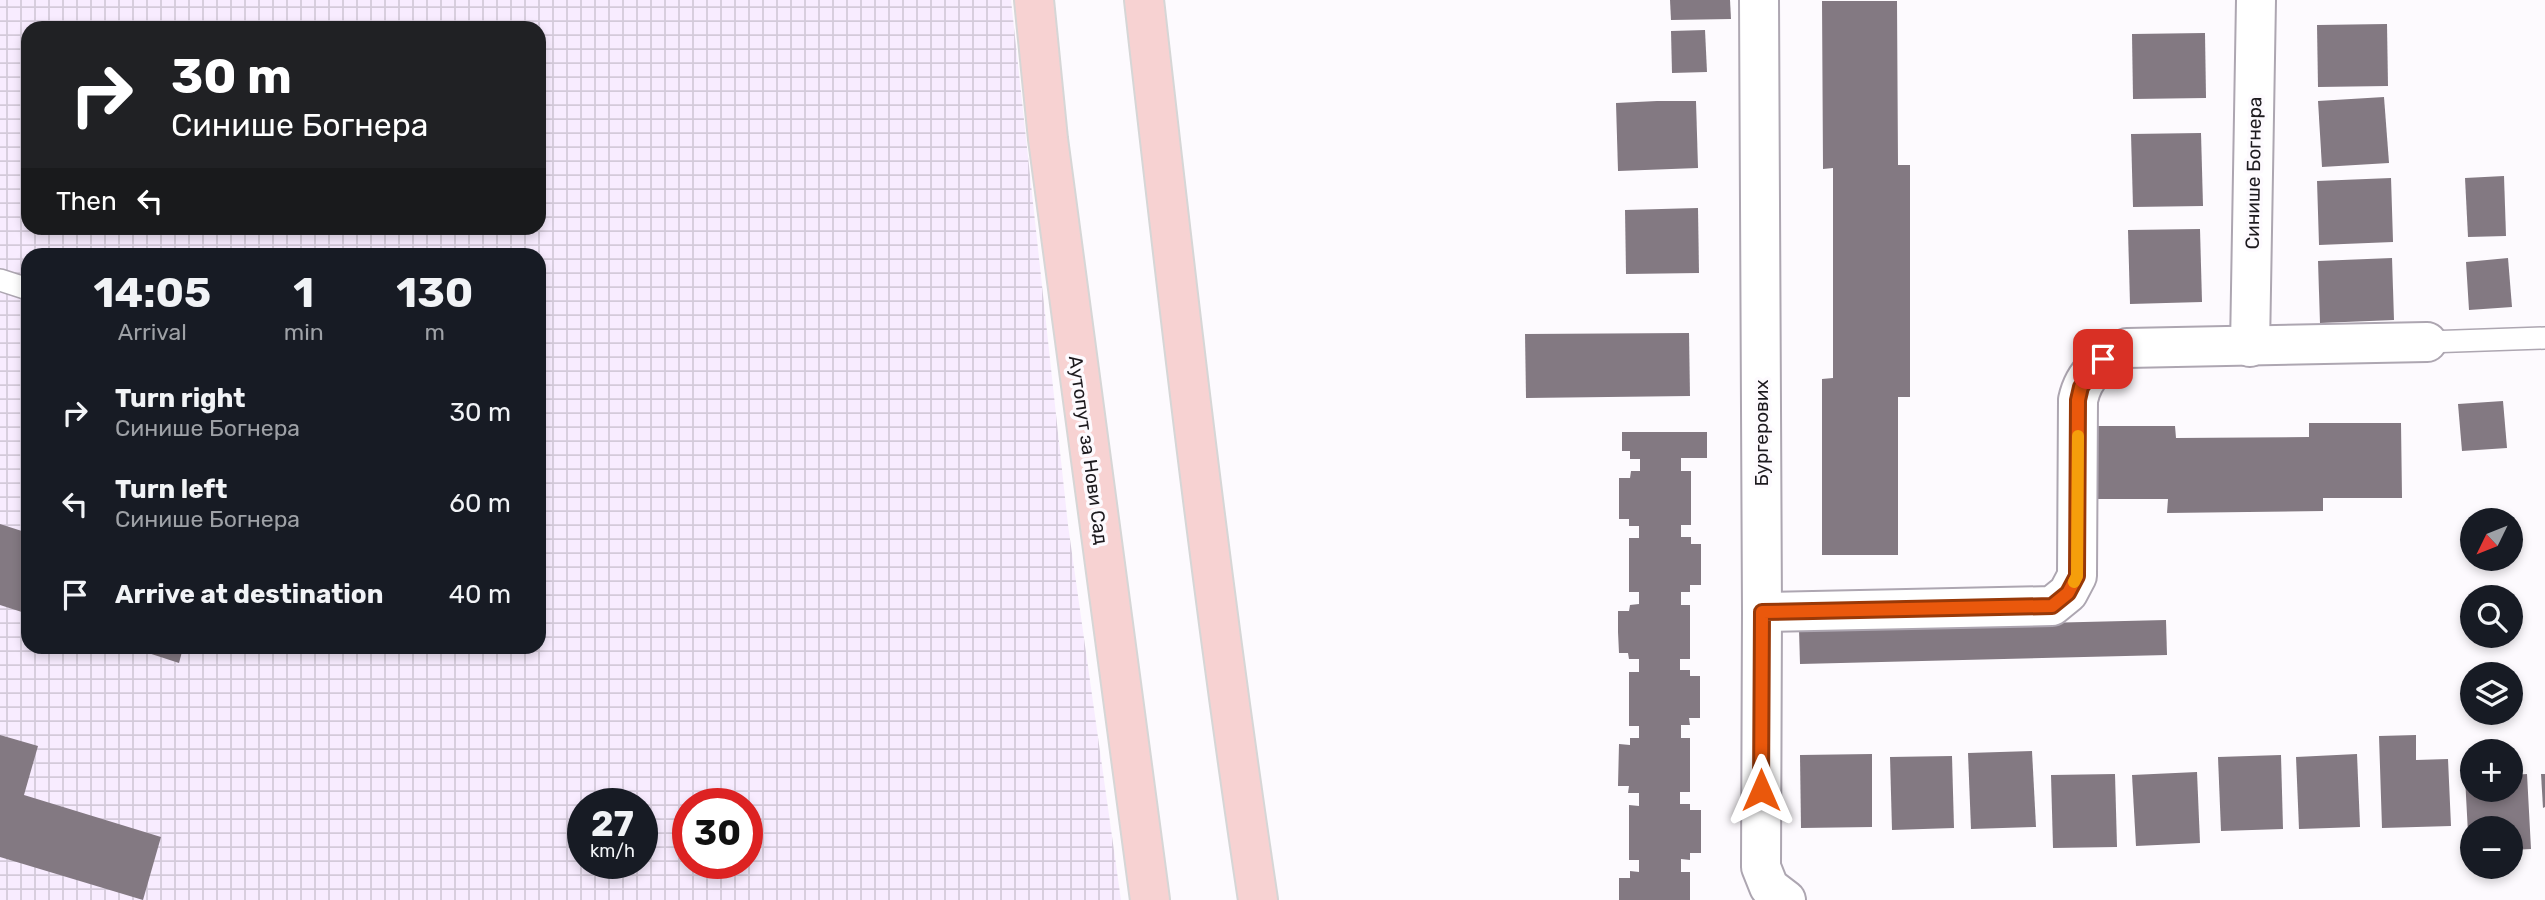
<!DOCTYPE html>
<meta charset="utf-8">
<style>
body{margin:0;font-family:Rubik,sans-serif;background:#242831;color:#f1f3f6;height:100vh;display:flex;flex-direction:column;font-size:26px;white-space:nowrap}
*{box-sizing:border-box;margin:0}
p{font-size:23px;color:#9ea1a6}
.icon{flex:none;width:38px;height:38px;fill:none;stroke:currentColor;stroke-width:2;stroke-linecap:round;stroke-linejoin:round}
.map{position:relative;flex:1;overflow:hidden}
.drawer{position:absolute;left:21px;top:248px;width:525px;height:406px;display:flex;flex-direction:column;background:#171b24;border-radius:21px;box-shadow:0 4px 10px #0003}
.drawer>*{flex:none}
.banner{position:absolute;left:21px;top:21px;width:525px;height:214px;border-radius:21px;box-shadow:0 4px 10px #0003;background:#202124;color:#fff;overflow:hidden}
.needle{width:46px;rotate:227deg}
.controls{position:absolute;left:2460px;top:508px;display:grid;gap:14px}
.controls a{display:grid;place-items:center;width:63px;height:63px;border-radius:50%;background:#171b24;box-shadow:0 4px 10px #0003;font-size:35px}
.speed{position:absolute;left:567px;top:788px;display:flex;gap:14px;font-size:35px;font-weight:700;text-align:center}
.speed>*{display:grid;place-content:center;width:91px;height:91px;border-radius:50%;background:#171b24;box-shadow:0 4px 10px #0003;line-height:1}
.speed small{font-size:18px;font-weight:400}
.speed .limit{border:10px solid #d22;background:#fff;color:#111}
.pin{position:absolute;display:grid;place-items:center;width:60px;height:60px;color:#fff;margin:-30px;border-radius:14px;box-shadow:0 4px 10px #0006}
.me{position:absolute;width:77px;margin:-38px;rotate:0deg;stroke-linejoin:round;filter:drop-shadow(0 0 5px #0008)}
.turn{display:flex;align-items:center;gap:24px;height:147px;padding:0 35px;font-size:32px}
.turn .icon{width:91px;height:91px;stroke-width:2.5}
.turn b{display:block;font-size:49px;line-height:60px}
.then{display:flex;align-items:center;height:66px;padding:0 35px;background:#0003;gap:14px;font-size:26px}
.eta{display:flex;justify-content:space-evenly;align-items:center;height:119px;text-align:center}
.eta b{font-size:42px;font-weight:700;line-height:49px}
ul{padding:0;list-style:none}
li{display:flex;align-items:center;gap:21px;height:91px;padding:0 35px}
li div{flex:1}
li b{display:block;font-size:26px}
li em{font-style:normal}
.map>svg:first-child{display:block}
</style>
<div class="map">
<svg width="2545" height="900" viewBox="0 0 2545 900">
<defs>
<pattern id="industrial-grid" width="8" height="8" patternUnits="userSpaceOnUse" patternTransform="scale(1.75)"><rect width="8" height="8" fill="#f8ecff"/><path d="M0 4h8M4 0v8" fill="none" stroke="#d4cada"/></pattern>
</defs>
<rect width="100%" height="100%" fill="#fdfafe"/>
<path fill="url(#industrial-grid)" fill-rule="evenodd" d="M0,0H1011L1068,525L1121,900H0ZM28,28H539V228H28ZM28,256H539V648H28ZM583,803H642V863H583ZM688,803H747V863H688Z"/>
<g fill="#837982">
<path d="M1670,0H1730L1731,19L1671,20Z"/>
<path d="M1822,1H1897L1898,165H1910V397H1898V555H1822V379L1833,378V168L1823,169Z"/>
<path d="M2387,24L2388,86L2318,87L2317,25Z"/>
<path d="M1705,30L1707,72L1672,73L1671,31Z"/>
<path d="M2205,33L2206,98L2133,99L2132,34Z"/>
<path d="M2384,97L2389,163L2322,167L2318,101Z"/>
<path d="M1657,101H1696L1698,168L1618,171L1616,103Z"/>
<path d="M2201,133L2203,206L2133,207L2131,134Z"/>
<path d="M2504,176L2506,236L2468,237L2465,178Z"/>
<path d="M2391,178L2393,242L2319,245L2317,181Z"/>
<path d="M1698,208L1699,273L1626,274L1625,210Z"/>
<path d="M2200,229L2202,302L2130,304L2128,230Z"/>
<path d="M2392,258L2394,320L2320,323L2318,261Z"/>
<path d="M2508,258L2512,307L2469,310L2466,262Z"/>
<path d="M1689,333L1690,396L1526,398L1525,334Z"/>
<path d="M2503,401L2507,448L2462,451L2458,404Z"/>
<path d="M2309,423H2401L2402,498H2323V511L2167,513L2168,499H2094L2093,426H2175L2176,438L2309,437Z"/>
<path d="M1622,432H1707V458H1681V471H1691V525H1681V537H1691V544H1701V585H1690V592H1681V605H1690V659H1680V670H1690V676H1700V718H1689L1690,725H1681V738H1690V792H1680V804H1690V810H1701V853H1690V860L1681,859V872H1690V900H1619V878H1630V871L1639,872V860H1629V805L1639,806V793H1628L1629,786H1618L1619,744L1630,745V738H1639V726H1629V672H1639V659H1629L1628,653H1619L1618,632V611H1629L1630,605L1639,604V592H1629V538H1639V526H1629V519H1619V478H1630L1631,471H1640V459H1630V451H1622Z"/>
<path d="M0,524L28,533V614L0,605Z"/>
<path d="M2166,620L2167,655L1800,664L1799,629Z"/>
<path d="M27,621H28V639L22,638Z"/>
<path d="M55,648H73L71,653Z"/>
<path d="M133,648H183L179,663Z"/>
<path d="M0,735L38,746L24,795L161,837L143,900L0,857Z"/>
<path d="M2416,735V760L2448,759L2451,826L2382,828L2379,736Z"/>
<path d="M2032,751L2036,827L1971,829L1968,753Z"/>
<path d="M1872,754V827L1801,828L1800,755Z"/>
<path d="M2357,754L2360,827L2299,829L2296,757Z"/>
<path d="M2281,755L2283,829L2221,831L2218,757Z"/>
<path d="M1952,756L1954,828L1892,830L1890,757Z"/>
<path d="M2197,772L2200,843L2136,846L2132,775Z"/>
<path d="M2115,774L2117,847L2053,848L2051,775Z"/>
<path d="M2527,774L2531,849L2511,850V828H2473V852H2469L2465,777L2473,776V789H2511V775Z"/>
<path d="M2541,774H2545V807L2543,808Z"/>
</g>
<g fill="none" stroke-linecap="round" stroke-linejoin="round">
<g stroke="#ada6b1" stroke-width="24">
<g id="service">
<path d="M0,280L28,289"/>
<path d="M2427,342L2545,338"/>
</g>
</g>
<g stroke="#ada6b1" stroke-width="42">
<g id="minor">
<path d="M1759,0L1762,612L1761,867L1769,887L1786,900"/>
<path d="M2250,347L2256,0"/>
<path d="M1762,612L2052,606L2068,593L2077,576L2078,400C2084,372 2102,360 2127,348L2427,342"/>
</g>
</g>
<g stroke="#d6d6d6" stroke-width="42">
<g id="primary">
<path d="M1034,0L1048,139L1150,900"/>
<path d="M1144,0C1178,301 1213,601 1258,900"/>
</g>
</g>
<use href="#service" stroke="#fff" stroke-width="21"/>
<use href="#minor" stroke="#fff" stroke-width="38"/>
<use href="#primary" stroke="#f7d2d2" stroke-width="38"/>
</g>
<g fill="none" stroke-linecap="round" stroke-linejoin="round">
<g stroke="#983908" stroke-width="18">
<path id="route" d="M1761,790L1762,612L2052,606L2068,593L2077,576L2078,400L2081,387L2103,359"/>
</g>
<use href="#route" stroke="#ea580c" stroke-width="12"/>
<path stroke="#f59e0b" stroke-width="12" d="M2074,582L2077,576L2078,436"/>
</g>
<g text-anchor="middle" stroke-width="7" stroke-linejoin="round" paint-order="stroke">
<g font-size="19" fill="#1d1a1e" stroke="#fdfafe">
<text transform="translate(2253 173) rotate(-89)" y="7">Синише Богнера</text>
<text transform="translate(1761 433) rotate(-90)" y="7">Бургерових</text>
<text transform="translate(1089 450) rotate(82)" y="7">Аутопут за Нови Сад</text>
</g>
</g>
</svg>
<div class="controls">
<a><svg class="needle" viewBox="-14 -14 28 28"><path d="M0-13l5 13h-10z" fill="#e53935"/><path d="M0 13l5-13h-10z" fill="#9ea1a6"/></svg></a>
<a><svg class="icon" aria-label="search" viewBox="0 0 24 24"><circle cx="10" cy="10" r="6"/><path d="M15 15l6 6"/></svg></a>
<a><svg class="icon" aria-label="layers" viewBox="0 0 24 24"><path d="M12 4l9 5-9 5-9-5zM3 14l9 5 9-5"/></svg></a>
<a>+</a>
<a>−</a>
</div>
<div class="speed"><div>27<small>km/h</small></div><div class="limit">30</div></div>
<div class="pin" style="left:2103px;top:359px;background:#d93025"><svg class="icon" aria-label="arrive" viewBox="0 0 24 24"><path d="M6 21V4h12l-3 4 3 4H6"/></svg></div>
<svg class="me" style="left:1761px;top:790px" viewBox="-20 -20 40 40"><path d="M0-17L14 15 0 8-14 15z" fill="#ea580c" stroke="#fff" stroke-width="4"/></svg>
<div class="banner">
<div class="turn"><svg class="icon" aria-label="right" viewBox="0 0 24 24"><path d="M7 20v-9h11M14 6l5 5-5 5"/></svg><div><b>30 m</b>Синише Богнера</div></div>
<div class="then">Then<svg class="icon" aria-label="left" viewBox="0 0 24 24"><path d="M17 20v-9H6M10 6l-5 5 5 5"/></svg></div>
</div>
<section class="drawer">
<div class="eta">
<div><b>14:05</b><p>Arrival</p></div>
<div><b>1</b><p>min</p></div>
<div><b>130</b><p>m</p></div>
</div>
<ul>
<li><svg class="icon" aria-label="right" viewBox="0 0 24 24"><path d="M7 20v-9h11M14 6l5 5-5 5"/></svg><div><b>Turn right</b><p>Синише Богнера</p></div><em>30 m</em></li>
<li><svg class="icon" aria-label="left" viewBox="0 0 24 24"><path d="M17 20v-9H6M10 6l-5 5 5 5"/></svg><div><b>Turn left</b><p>Синише Богнера</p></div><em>60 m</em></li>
<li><svg class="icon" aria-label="arrive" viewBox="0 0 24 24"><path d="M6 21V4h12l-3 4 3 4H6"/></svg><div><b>Arrive at destination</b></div><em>40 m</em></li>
</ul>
</section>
</div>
